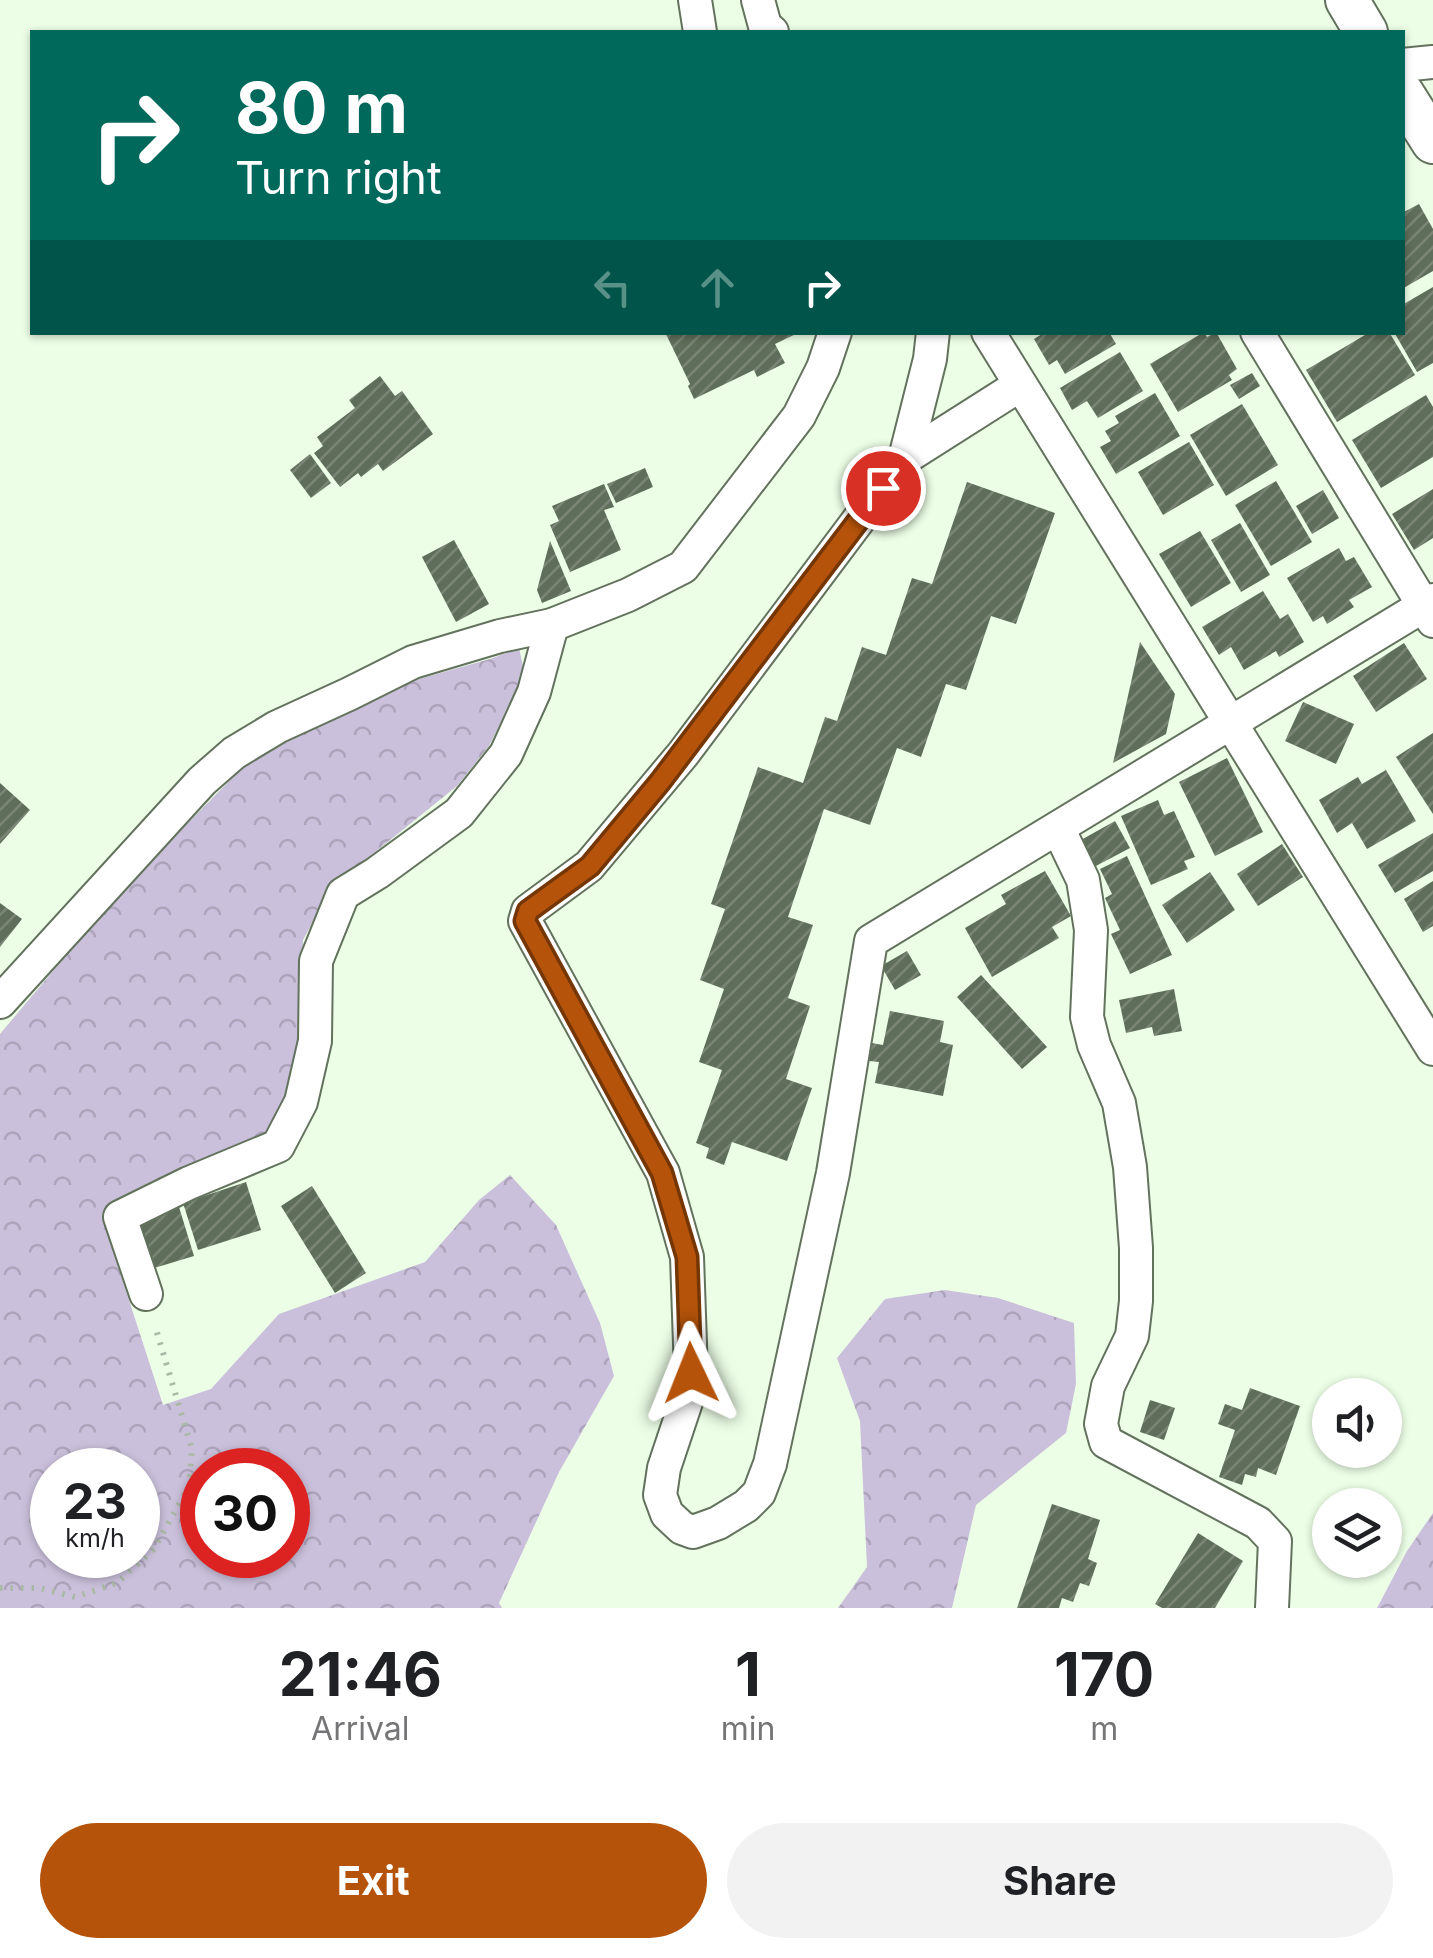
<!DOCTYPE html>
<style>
body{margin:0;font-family:Inter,sans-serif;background:#f2f2f2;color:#202124;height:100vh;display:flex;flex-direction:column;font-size:38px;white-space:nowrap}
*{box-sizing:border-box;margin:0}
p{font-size:32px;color:#757577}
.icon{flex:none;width:55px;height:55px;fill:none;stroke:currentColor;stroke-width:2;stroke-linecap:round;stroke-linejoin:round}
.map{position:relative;height:1608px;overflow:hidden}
.panel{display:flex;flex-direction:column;background:#fff;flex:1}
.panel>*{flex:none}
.guide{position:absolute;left:30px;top:30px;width:1375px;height:305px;border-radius:0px;box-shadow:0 2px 8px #0004;background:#00695c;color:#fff;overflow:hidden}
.tools{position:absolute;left:1312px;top:1378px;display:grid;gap:20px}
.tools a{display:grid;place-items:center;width:90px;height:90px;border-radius:50%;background:#fff;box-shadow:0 2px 8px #0004;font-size:50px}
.speed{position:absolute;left:30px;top:1448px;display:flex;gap:20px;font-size:50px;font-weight:700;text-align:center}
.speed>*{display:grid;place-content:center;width:130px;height:130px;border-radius:50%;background:#fff;box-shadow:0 2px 8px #0004;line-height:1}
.speed small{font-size:25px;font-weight:400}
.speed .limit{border:15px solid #d22;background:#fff;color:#111}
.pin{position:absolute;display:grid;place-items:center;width:85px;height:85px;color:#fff;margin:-42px;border:5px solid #fff;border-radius:50%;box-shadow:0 2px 10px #0007}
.me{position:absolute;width:110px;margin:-55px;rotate:358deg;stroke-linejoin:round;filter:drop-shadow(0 0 8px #0008)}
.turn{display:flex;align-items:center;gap:35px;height:210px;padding:0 40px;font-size:45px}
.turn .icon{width:130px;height:130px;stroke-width:2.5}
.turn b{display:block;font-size:70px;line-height:85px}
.lanes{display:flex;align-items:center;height:95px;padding:0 40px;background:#0003;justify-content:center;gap:50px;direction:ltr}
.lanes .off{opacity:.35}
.eta{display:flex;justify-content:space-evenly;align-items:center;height:170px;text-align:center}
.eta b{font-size:60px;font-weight:700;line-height:70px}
.cta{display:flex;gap:20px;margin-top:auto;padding:20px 40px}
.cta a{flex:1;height:115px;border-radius:60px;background:#b45309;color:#fff;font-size:40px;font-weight:700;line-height:115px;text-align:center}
.cta a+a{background:#f2f2f2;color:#202124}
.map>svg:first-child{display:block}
</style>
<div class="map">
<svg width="1433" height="1608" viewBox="0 0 1433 1608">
<defs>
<pattern id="forest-crowns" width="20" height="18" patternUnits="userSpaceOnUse" patternTransform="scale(2.5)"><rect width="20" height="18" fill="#cbc0db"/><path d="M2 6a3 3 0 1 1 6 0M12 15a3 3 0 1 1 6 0" fill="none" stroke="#ada4bb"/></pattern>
<pattern id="building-hatch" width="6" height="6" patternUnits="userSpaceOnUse" patternTransform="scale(2.5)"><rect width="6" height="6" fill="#5f6e5a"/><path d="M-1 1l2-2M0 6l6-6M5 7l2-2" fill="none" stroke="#7a8576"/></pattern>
</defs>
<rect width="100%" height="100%" fill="#ecfee6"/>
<g fill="url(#forest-crowns)" fill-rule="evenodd">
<path d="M519,648L525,675L489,746L457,786L332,887L303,940L307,1045L268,1132L257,1141L113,1204L105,1226L163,1405L211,1389L279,1314L425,1262L479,1200L510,1175L556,1225L600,1323L614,1376L559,1472L499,1603L502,1608H0V1034L117,895L239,771L351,698L490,659ZM52,1470H138V1555H52ZM202,1470H288V1555H202Z"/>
<path d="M945,1290L998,1298L1074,1323L1076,1384L1066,1433L976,1505L952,1608H838L867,1567L860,1421L837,1358L885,1299Z"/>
<path d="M1433,1513V1608H1377L1407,1551Z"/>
</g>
<g fill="url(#building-hatch)">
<path d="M1419,204L1433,229V271L1402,289V213Z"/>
<path d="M1433,287V363L1417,372L1394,332H1402V305Z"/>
<path d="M665,332H800L775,344L785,363L757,377L754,370L694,399L688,386L690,384Z"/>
<path d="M1045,332H1109L1116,344L1065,374L1057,360L1049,365L1034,339Z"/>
<path d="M1204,332L1207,337L1216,332L1237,369L1229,375L1232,380L1178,412L1150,364Z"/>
<path d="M1370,332H1389L1415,375L1337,422L1306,370Z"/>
<path d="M1120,352L1143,391L1098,418L1087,401L1072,410L1060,388Z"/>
<path d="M1252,373L1260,386L1239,399L1230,385Z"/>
<path d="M380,376L395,396L402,391L433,434L383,471L378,464L361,477L358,473L340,487L314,453L323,446L317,437L355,408L349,400Z"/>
<path d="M1155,393L1180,436L1116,474L1100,447L1111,441L1105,431L1119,423L1115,416Z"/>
<path d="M1426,395L1433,407V457L1381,488L1352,440Z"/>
<path d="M1242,404L1278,465L1226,496L1190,435Z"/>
<path d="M1189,442L1214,485L1163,515L1138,472Z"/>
<path d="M310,454L331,483L311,498L290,470Z"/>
<path d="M645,468L653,487L616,503L607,484Z"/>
<path d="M1276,481L1312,542L1271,566L1235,505Z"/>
<path d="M967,482L1055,513L1016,624L991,616L966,690L946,684L921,757L897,748L870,825L824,809L788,917L813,925L788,998L810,1006L786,1079L812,1088L787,1161L732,1142L724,1165L706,1158L709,1148L696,1143L722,1070L699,1062L724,989L700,980L725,909L711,904L758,767L803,783L825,717L837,721L862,647L886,655L912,578L932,584Z"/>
<path d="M604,484L614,507L604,510L621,550L570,572L550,525L559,521L552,506Z"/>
<path d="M1433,489V538L1414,550L1392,514Z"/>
<path d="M1323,490L1339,518L1312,534L1296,506Z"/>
<path d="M1240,523L1270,575L1241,592L1211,540Z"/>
<path d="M1200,531L1231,583L1191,607L1159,554Z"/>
<path d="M454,540L489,604L456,622L422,557Z"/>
<path d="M550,541L571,591L542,603L537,590Z"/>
<path d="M1339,548L1346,561L1354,557L1372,587L1349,600L1354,607L1327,624L1323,616L1313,622L1287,578Z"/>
<path d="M1263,591L1280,619L1288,614L1304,642L1279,657L1276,651L1244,670L1231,647L1219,655L1202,627Z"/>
<path d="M1140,642L1175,694L1166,734L1113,763Z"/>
<path d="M1404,643L1427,679L1376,712L1353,676Z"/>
<path d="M1303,702L1354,724L1336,764L1285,741Z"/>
<path d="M1433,733V814L1396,757Z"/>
<path d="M1227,758L1263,832L1215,856L1179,782Z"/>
<path d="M1386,770L1416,821L1367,849L1352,823L1337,833L1319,800L1358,777L1362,784Z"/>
<path d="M0,783L30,810L0,844Z"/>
<path d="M1158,800L1164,815L1174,811L1195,857L1184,861L1188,869L1151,885L1121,816Z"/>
<path d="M1115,821L1130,848L1094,867L1081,840Z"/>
<path d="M1433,833V871L1395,893L1378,865Z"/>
<path d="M1282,844L1303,877L1258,906L1237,874Z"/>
<path d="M1127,856L1172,955L1130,974L1111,934L1120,930L1105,898L1112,894L1100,869Z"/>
<path d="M1045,871L1071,916L1052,927L1059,938L992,977L965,928L1006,904L1001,895Z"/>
<path d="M1210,872L1235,910L1187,943L1162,905Z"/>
<path d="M1433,881V926L1423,932L1404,899Z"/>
<path d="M0,903L22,919L0,947Z"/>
<path d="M907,951L921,975L895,990L881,966Z"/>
<path d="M981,975L1047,1047L1022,1069L957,997Z"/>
<path d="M1174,989L1182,1031L1154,1036L1152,1027L1126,1033L1119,1000Z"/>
<path d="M890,1011L944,1021L940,1042L953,1045L943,1096L875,1083L879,1062L869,1061L872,1043L883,1045Z"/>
<path d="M246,1182L261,1230L198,1250L183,1203Z"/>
<path d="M312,1186L366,1273L335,1293L281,1206Z"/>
<path d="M179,1207L194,1256L151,1269L137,1225L159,1218L157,1214Z"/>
<path d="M1250,1388L1300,1406L1276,1475L1258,1468L1256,1477L1245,1474L1242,1485L1219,1477L1235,1430L1218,1424L1225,1404L1242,1410Z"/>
<path d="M1150,1400L1175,1408L1164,1440L1140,1432Z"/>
<path d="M1052,1504L1100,1520L1088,1559L1097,1563L1089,1586L1080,1583L1073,1602L1062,1598L1059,1608H1017Z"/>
<path d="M1198,1533L1243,1561L1215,1608H1162L1155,1604Z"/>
</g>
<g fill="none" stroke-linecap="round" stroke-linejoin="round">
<g stroke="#63725d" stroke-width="36">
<g id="minor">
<path d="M695,0L700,32"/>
<path d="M758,0L765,26L772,32"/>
<path d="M1402,65L1433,62"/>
<path d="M988,332L1433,1049"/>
<path d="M1257,332L1433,621"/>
<path d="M1020,385L905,458L683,754L589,866L528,911L525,921L663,1173L687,1257L691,1373L687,1399L664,1468L660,1495L667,1514L682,1528L693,1532L718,1523L746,1506L759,1493L770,1464L833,1173L871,941L1433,600"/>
<path d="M905,458L930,359L933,332"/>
<path d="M1058,828L1083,880L1091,930L1087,1017L1094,1045L1119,1103L1130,1167L1136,1248V1301L1132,1336L1108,1386L1101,1424L1106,1442L1258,1523L1275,1541L1272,1608"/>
<path d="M0,1002L202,781L234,753L277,727L349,694L413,662L500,636L552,625L628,595L683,567L799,416L823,368L835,332"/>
<path d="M146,1294L120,1217L189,1183L278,1146L301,1102L315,1041L316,961L343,894L377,873L459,813L506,754L534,692L552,625"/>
</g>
</g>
<g stroke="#63725d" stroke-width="46">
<g id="tertiary">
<path d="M1347,0L1366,32"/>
<path d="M1402,93L1433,142"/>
</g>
</g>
<path stroke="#aab9a6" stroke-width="6" stroke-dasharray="2.5 8" stroke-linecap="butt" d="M0,1588H40L75,1597L117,1583L154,1549L189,1486L192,1449L155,1326"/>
<use href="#minor" stroke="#fff" stroke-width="32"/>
<use href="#tertiary" stroke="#fff" stroke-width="42"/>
</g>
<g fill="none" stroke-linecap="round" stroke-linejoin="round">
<g stroke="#753606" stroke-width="25">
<path id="route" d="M691,1373L687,1257L662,1173L525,921L528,911L590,866L660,782L883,488"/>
</g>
<use href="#route" stroke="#b45309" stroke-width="18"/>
</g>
</svg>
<div class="tools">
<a><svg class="icon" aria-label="sound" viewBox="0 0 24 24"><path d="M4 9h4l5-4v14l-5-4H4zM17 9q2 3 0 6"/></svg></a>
<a><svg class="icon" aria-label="layers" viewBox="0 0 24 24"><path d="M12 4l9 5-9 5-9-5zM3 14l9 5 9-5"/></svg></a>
</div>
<div class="speed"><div>23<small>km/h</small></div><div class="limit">30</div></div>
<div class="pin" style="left:883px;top:488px;background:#d93025"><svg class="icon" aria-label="arrive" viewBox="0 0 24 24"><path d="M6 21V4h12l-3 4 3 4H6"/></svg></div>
<svg class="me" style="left:691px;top:1373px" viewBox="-20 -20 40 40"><path d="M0-17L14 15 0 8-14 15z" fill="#b45309" stroke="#fff" stroke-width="4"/></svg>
<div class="guide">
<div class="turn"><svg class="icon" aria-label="right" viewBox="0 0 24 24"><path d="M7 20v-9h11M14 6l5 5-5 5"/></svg><div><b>80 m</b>Turn right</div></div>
<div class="lanes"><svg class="icon off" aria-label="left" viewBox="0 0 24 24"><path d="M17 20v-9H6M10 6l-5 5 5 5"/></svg><svg class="icon off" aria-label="ahead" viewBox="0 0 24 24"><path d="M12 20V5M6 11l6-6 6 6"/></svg><svg class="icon" aria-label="right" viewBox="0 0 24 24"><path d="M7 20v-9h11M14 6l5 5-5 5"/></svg></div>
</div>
</div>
<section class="panel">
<div class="eta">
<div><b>21:46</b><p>Arrival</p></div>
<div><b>1</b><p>min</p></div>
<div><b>170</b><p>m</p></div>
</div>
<div class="cta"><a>Exit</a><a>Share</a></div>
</section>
